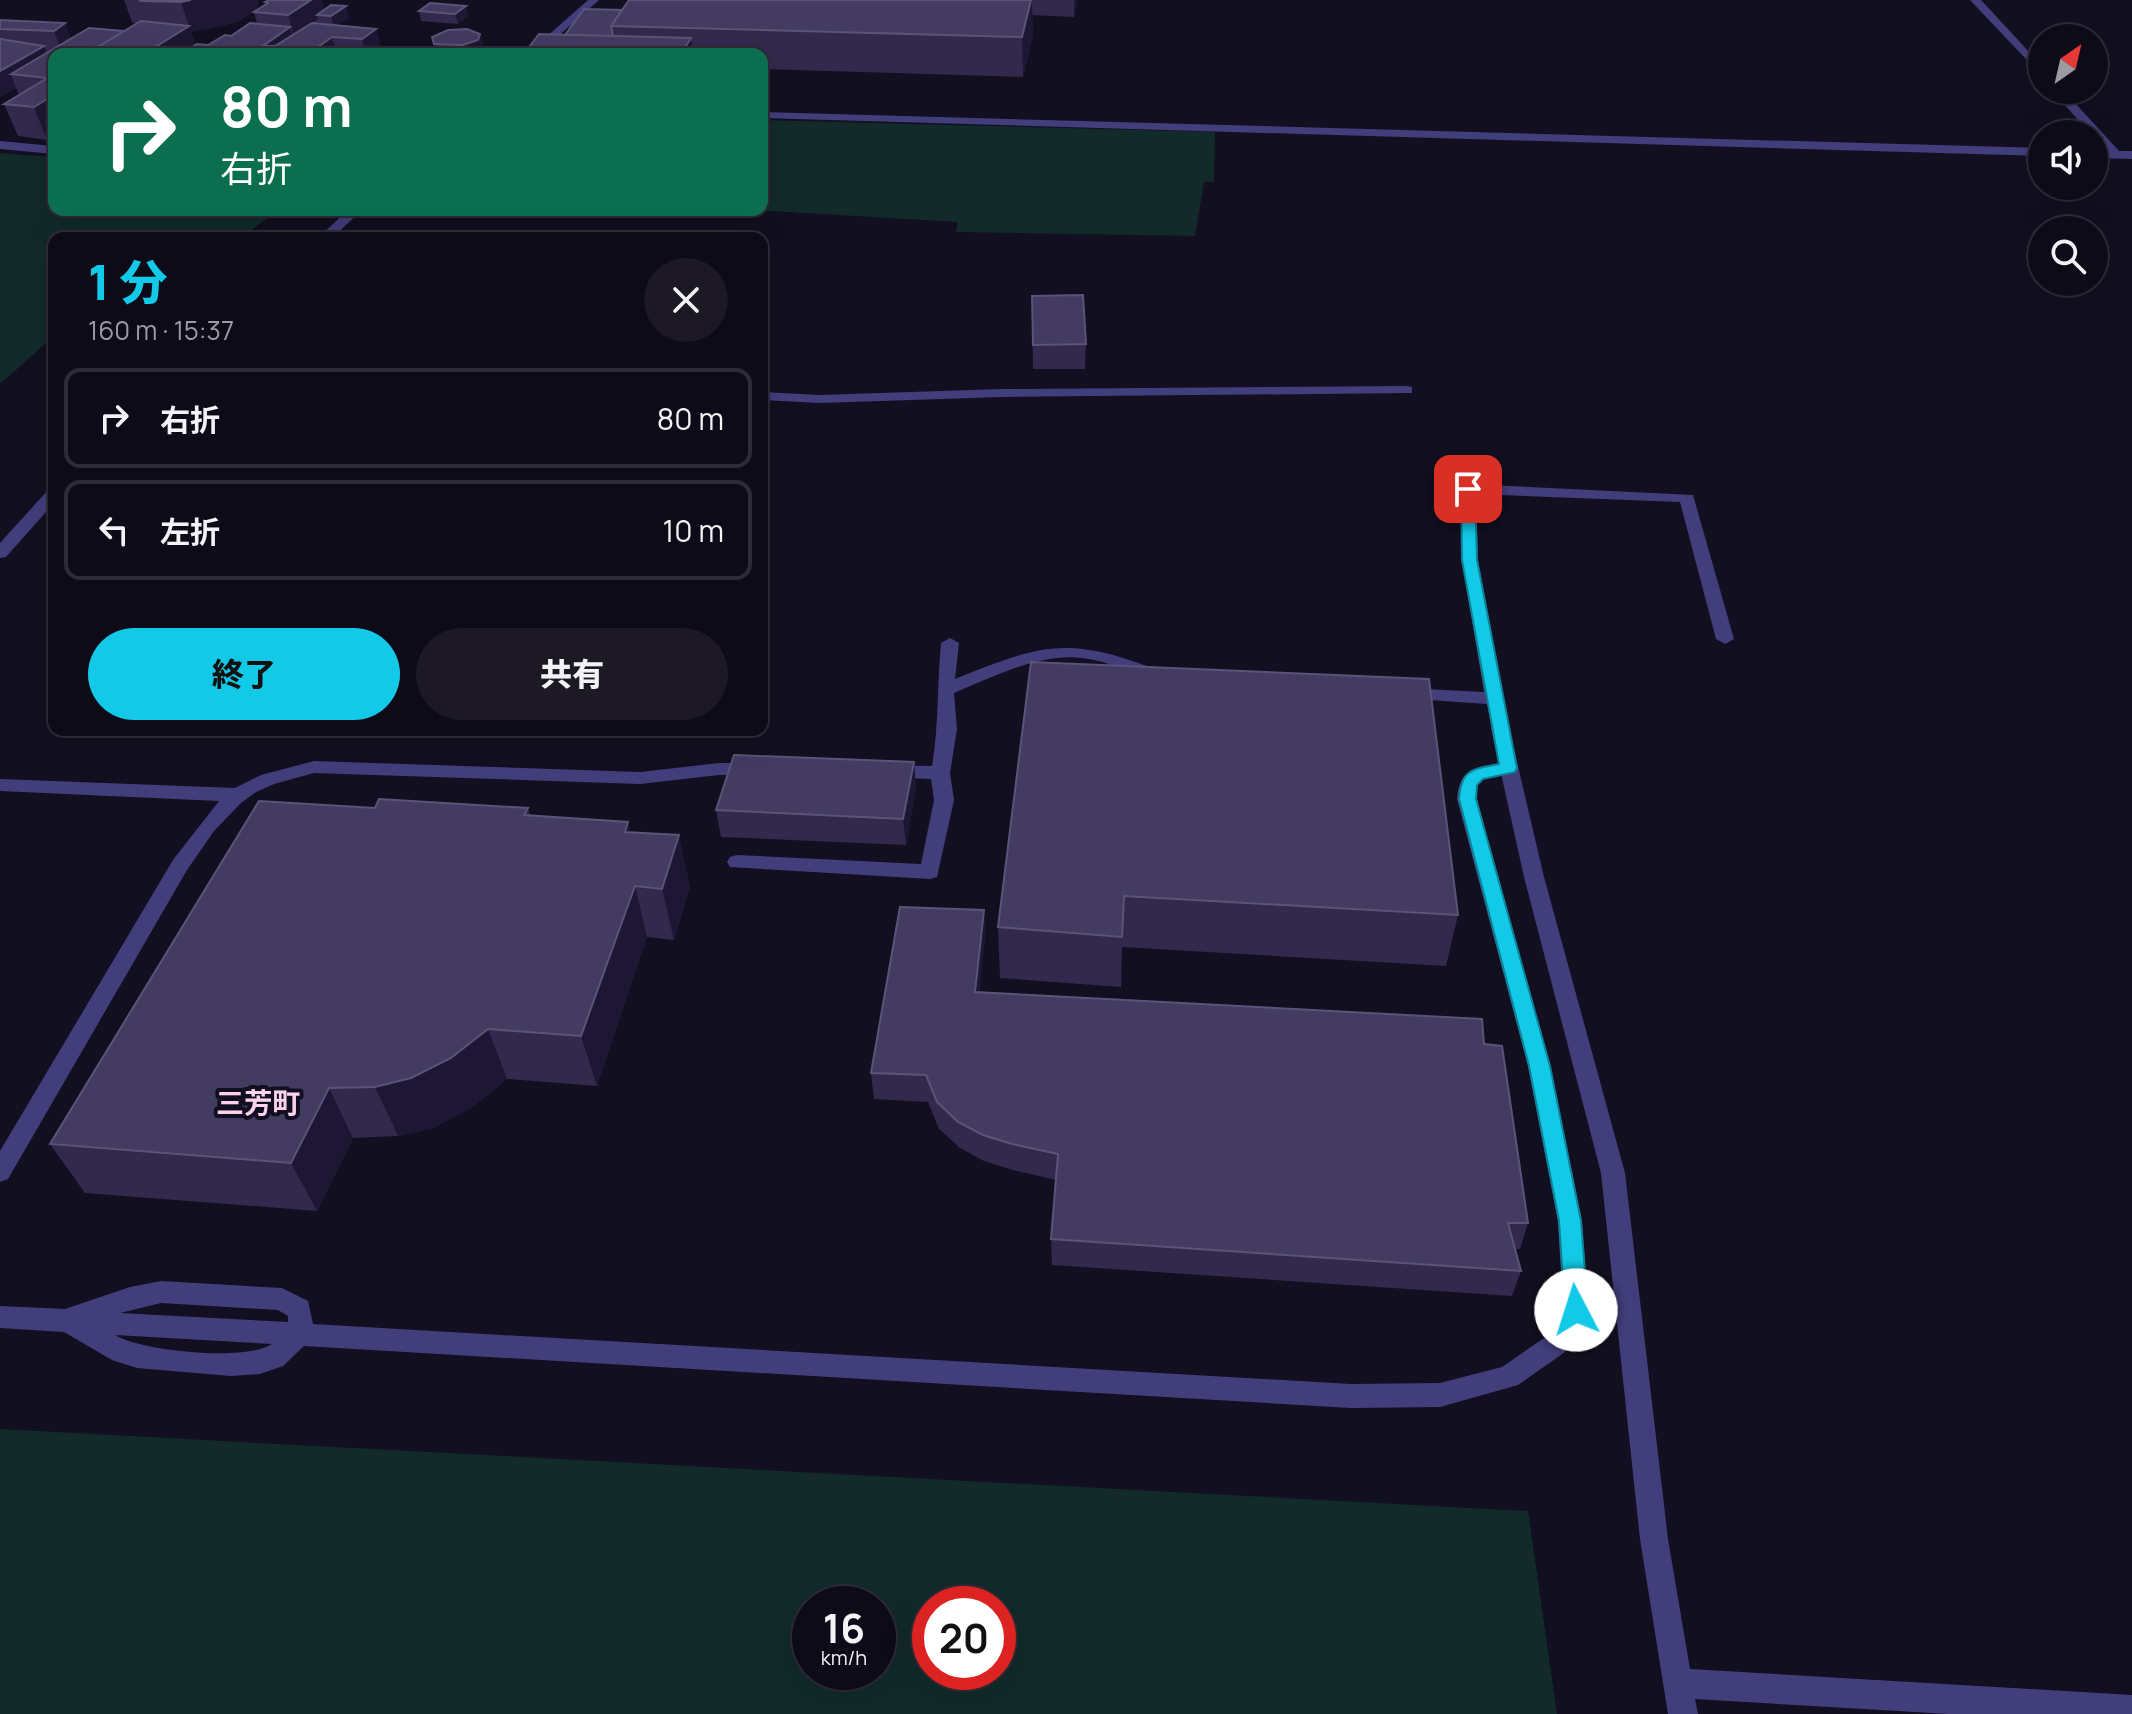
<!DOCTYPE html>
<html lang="ja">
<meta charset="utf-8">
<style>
body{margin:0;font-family:Manrope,"Noto Sans JP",sans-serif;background:#1c1925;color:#f1f3f6;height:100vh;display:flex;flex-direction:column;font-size:30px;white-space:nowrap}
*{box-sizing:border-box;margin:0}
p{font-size:26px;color:#9b9ba2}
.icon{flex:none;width:44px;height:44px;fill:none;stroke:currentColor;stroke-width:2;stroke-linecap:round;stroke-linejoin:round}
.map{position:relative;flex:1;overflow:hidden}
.drawer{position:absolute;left:48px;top:232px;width:720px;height:504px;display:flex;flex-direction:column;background:#0e0b18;border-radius:16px;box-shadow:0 8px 32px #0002,0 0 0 2px #2e2b37}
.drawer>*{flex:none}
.top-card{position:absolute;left:48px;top:48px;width:720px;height:168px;border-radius:16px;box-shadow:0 8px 32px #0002,0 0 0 2px #2e2b37;background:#0b6e4f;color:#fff;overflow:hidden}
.needle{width:52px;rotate:34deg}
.fabs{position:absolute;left:2028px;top:24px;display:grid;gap:16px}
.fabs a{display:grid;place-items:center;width:80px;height:80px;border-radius:50%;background:#0e0b18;box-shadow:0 8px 32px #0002,0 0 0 2px #2e2b37;font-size:40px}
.speed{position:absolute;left:792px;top:1586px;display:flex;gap:16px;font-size:40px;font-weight:700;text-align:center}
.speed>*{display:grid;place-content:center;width:104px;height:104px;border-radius:50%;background:#0e0b18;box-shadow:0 8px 32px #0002,0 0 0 2px #2e2b37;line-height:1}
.speed small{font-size:20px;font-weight:400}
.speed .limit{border:12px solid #d22;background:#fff;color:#111}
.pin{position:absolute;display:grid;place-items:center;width:68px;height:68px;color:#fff;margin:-34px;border-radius:16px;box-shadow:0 4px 12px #0006}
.me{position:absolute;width:88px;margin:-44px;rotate:355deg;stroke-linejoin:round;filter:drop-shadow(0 0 6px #0008)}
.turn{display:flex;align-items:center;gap:28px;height:168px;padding:0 40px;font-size:36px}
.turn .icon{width:104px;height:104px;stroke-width:2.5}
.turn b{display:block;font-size:56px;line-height:68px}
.round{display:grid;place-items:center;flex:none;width:84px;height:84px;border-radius:42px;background:#1c1925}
.overview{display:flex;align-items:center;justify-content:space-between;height:136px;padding:0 40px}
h1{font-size:48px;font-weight:800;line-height:60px;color:#12cae7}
.action{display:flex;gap:16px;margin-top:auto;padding:16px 40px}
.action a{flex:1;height:92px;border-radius:48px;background:#12cae7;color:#111;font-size:32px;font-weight:800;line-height:92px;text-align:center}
.action a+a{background:#1c1925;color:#f1f3f6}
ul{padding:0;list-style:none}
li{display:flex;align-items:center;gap:24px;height:100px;margin:0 16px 12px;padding:0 24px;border:4px solid #2e2b37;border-radius:16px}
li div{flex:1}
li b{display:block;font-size:30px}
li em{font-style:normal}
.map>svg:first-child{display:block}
</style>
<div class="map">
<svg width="2132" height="1714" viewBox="0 0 2132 1714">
<rect width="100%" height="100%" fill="#120f20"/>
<g fill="#122a2a" fill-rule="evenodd">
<path d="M762,120L1215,132L1214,182H1204L1195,236L956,232L958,222L752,210H762Z"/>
<path d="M0,153L54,157V210H278L241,238H54V336L0,384Z"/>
<path d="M0,1429L1528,1511L1557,1714H0ZM878,1604V1672H810V1604ZM998,1604V1672H930V1604Z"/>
</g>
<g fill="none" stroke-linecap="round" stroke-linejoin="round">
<g fill="#423e7c" fill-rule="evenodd">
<path d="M1407,386L1412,387V393L1002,397L820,403L762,400V392L820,395L1002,389Z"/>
<path d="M1468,484L1693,495L1734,639L1725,644L1716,639L1680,502L1476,494L1478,560L1509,728L1507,732H1493L1487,704L1399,698L1396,694L1399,690L1405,688L1484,692L1462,560L1460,489Z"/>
<path d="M950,638L959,643L955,679C1044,643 1069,636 1160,671L1163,675L1154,681C1134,675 1115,664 1094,660C1046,649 998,675 954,693L957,729L950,773L954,800L937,877L930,879L730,867L727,862L730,857L737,855L921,864L934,800L931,779L887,777L877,771L887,765L932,766C939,725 937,685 941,643Z"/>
<path d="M314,761L640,772L719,763H755L764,769L755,775H719L640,784L314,773L274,784L256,792L241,803L214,831L187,870L8,1179L0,1182V1151L173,860L219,801L0,791V779L235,788L261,775Z"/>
<path d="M1509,762L1518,768L1516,773L1483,779L1477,785V799L1550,1066L1582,1221L1589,1310L1565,1352L1518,1385L1440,1407L1351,1408L304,1346L283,1366L260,1374L231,1376L137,1368L112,1360L64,1332L0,1328V1306L65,1309L130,1287L161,1281L282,1288L308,1301L313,1324L1351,1384L1440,1383L1502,1367L1547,1336L1563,1308L1558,1221L1528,1066L1457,799C1460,764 1480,767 1509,762ZM161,1303L278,1310L288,1316V1322L120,1313ZM115,1335L272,1344C246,1362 141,1351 115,1335Z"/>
</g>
<g fill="#423e7c" fill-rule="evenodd">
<path d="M1970,0H1981L2042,66V76Z"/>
<path d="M2051,90H2063L2119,151H2132V159L2094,158V150L2106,151L2094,134H2091Z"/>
<path d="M762,112L2042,148V156L762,118Z"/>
<path d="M0,141L54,146V154L0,149Z"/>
<path d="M1500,722L1509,728L1544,877L1625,1173L1668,1539L1690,1669L2132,1695V1714H1949L1695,1699L1698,1714H1668L1640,1539L1601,1173L1524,877L1491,728Z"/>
</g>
<g fill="#423e7c" fill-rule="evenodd">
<path d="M588,0H599L538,54H527Z"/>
<path d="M348,210H362L332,238H318Z"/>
<path d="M54,488V503L6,557L0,558V543L48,490Z"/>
</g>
</g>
<g fill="#32294d">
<path d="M124,0H258V8L238,22L191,32L195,45H208L257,24L254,12L266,4L265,2L325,10L349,17L336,26L376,29L383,54H54L47,140L18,136L4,104L19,95L16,88L0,97V20L65,23L71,39L124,31L136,24L132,22Z"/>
<path d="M629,0H1077L1074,17L1032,15L1033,35L1023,77L762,69V54H528L527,50L622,10Z"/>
<path d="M466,6L468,16L458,24L421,21L419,11Z"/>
<path d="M480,34L483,45L480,50L470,54H437L432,37Z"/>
<path d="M1032,296L1086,344L1085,369H1033Z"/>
<path d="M1031,662L1458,915L1446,966L1122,947L1121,987L1000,978L998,927Z"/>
<path d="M914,762L916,789L906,845L721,837L716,810Z"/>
<path d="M375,808H528L530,816L630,833L690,886L674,940L647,937L597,1086L507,1079L471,1108L433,1128L398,1136L353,1138L317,1211L85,1193L50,1144Z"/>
<path d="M984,910L985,937L979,992L1484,1044L1528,1223L1520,1249H1515L1521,1271L1512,1296L1052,1265L1051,1239L1056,1180L1013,1170L984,1161L960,1148L939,1129L928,1102L874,1099L871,1073Z"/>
</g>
<g fill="#1d1733">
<path d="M191,0H258V8L238,22L191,32L181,2Z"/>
<path d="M311,0H322L326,14L317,15L318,19L294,36L288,15Z"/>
<path d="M1031,0H1032L1033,35L1023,77L1022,37Z"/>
<path d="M1074,0H1077L1074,17Z"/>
<path d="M346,6L349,17L334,27L331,16Z"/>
<path d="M466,6L468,16L458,24L455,14Z"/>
<path d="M65,23L73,44L62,52L54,31Z"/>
<path d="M189,26L198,54H144Z"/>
<path d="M290,27L299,54L263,46Z"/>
<path d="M376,29L383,54H366L362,39Z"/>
<path d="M480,34L483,45L480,50L470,54H466L463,45Z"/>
<path d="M332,37L337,54H312L311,52Z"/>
<path d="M691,38L693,54H681Z"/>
<path d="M44,46L52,67L11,74L16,88L0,97V71Z"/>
<path d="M54,95V135L47,140L34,107Z"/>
<path d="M914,762L916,789L906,845L903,819Z"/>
<path d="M628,822L640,872L625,832Z"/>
<path d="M679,835L690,886L674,940L662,889Z"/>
<path d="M635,886L647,937L597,1086L581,1036Z"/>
<path d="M984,910L985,937L977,1019L975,992Z"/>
<path d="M488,1029L507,1079L471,1108L433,1128L398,1136L375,1087Z"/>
<path d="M329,1088L353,1138L317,1211L291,1163Z"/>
</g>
<g fill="#433b60" stroke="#5b5378" stroke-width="2">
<path d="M139,0H191L181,2L142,1Z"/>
<path d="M269,0H311L288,15L254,12L268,3L265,2Z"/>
<path d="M629,0H1031L1022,37L611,26Z"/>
<path d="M430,3L466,6L455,14L419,11Z"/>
<path d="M331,5L346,6L331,16L317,15Z"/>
<path d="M584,9L622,10L611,26L613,36L565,35Z"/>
<path d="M0,20L65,23L54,31L0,29Z"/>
<path d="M141,21L189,26L144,54H86Z"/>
<path d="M250,23L290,27L263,46H275L312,23L376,29L362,39L332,37L311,52L318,53L316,54H264L266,52L255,50L250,54H182L197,44L208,45L225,35L231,36Z"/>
<path d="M89,28L124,31L86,54H54V74L47,78L11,74Z"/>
<path d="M467,29L480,34L478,40L463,45L434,44L432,37L448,30Z"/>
<path d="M539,34L691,38L681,54H530L533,50H527Z"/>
<path d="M0,39L44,46L0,71Z"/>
<path d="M54,74V95L34,107L4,104Z"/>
<path d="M1083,295L1086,344L1033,345L1032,296Z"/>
<path d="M1031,662L1429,679L1458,915L1124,896L1122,937L998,927Z"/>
<path d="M734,755L914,762L903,819L716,810Z"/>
<path d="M379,799L528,808L524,815L628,822L625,832L679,835L662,889L635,886L581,1036L488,1029L451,1058L411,1078L375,1087L329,1088L291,1163L50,1144L259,801L375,808Z"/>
<path d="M900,907L984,910L975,992L1482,1019L1484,1044L1502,1046L1528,1223H1508L1521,1271L1051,1239L1058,1154L1012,1144L983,1135L958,1122L937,1102L926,1075L871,1073Z"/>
</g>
<path fill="#12cae7" stroke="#0c8396" stroke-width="2" d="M1468,485L1475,489L1477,560L1517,768L1515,772L1483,779L1477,785L1476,799L1550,1066L1581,1221L1588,1310L1585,1317L1576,1320L1568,1317L1565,1310L1559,1221L1529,1066L1459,799C1461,769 1473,769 1499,764L1462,560L1461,489Z"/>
<g text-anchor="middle" stroke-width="8" stroke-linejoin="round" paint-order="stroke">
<g font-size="28" font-weight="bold" fill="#fcd3ec" stroke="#120f20">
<text x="258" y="1113">三芳町</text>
</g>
</g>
</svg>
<div class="fabs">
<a><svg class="needle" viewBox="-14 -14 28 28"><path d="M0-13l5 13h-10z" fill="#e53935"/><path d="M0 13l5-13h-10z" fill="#9b9ba2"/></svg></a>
<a><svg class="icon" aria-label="sound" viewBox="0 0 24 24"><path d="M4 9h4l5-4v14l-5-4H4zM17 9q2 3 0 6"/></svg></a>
<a><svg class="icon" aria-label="search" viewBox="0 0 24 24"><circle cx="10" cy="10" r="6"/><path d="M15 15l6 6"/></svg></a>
</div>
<div class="speed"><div>16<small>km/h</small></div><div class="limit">20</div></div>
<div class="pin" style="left:1468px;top:489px;background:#d93025"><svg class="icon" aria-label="arrive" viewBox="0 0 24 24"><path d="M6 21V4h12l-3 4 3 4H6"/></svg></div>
<svg class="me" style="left:1576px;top:1310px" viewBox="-20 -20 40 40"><circle r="19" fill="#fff"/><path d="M0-13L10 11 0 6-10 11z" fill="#12cae7"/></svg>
<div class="top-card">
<div class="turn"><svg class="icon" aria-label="right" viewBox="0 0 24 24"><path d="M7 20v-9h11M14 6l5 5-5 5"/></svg><div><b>80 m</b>右折</div></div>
</div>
<section class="drawer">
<div class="overview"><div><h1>1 分</h1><p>160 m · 15:37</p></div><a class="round"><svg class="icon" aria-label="close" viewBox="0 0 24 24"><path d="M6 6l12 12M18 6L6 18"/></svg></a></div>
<ul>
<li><svg class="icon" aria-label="right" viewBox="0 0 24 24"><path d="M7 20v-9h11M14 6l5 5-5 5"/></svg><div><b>右折</b></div><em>80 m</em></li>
<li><svg class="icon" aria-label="left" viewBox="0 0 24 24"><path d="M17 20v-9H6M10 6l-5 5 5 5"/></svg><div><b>左折</b></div><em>10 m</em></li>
</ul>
<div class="action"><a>終了</a><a>共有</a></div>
</section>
</div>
